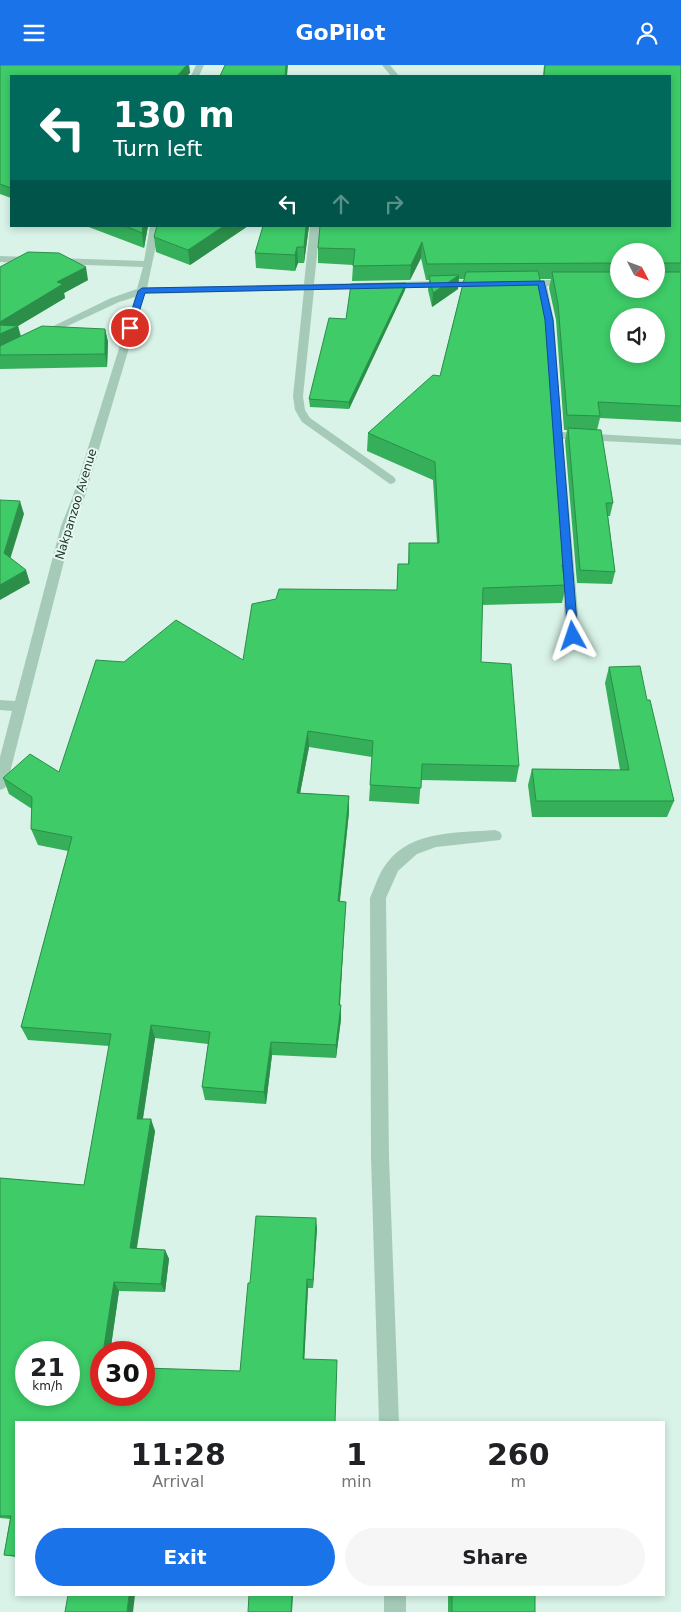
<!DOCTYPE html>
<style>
body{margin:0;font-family:"DejaVu Sans",sans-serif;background:#f6f6f6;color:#202124;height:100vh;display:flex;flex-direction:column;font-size:19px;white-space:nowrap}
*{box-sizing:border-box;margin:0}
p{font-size:16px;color:#757577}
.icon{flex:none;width:28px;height:28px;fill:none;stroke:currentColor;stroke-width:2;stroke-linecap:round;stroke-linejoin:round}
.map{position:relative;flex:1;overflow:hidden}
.sheet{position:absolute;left:15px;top:1356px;width:650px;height:175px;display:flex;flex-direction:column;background:#fff;border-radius:0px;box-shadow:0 2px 8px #0003}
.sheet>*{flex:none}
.top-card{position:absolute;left:10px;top:10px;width:661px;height:152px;border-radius:0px;box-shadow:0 2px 8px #0003;background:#00695c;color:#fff;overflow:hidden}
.needle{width:32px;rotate:131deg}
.tools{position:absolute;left:610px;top:178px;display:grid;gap:10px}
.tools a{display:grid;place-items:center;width:55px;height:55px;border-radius:50%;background:#fff;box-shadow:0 2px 8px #0003;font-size:25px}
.speed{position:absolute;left:15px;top:1276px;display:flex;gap:10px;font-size:25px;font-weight:700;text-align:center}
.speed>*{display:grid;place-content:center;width:65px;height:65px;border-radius:50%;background:#fff;box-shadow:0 2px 8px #0003;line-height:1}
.speed small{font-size:12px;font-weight:400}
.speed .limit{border:8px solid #d22;background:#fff;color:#111}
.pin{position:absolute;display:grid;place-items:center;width:42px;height:42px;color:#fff;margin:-21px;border:2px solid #fff;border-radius:50%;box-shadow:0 1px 5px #0007}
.me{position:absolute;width:55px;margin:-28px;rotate:355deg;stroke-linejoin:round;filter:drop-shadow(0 0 4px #0008)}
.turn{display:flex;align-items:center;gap:18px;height:105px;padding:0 20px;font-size:22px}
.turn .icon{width:65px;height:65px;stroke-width:2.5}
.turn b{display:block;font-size:35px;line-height:42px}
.lanes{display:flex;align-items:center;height:48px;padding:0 20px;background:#0003;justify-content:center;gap:25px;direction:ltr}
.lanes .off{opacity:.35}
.eta{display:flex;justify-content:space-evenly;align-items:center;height:85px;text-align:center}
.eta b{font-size:30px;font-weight:600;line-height:35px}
.action{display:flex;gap:10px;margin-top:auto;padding:10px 20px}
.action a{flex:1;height:58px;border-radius:30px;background:#1a73e8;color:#fff;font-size:20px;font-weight:600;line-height:58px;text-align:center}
.action a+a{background:#f6f6f6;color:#202124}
header{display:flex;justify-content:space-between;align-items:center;height:65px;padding:0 20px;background:#1a73e8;color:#fff;font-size:22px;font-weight:600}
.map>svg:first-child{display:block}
</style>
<header><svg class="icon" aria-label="menu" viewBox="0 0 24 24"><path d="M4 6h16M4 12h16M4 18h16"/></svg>GoPilot<svg class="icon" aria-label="person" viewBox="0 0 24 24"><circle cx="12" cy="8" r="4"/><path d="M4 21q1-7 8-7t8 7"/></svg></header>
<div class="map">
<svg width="681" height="1547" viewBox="0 0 681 1547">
<rect width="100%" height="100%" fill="#d9f3e8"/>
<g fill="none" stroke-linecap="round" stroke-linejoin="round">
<g fill="#a5cbb8" fill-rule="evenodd">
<path d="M196,0H204L199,11H191Z"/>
<path d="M382,0H390L399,11H391Z"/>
<path d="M150,161H160L147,223L304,219L310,161H320L314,219L482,215L487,218L482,221L314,225L303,331L305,345L310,353L394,412L396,415L394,418L390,419L302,357L295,345L293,331L304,225L145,229L85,431L73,461L7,719L5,723L0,725V692L12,646L0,645V635L15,636L61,461L73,431L135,232L119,237L44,272H36L35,270L111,233L137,224L143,202L0,197V191L144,196Z"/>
<path d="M520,215H570L575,218L570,221H547L554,255L562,367L681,374V380L563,374L580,571L578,574H568L566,571L544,255L537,221L517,220L515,218Z"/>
<path d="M495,765L500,767L502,771L500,775L436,782L417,789L398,806L386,833L389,1092L399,1358H379L371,1092L370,833C375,822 379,807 387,798C411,765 459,768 495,765Z"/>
<rect x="384" y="1530" width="22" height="17"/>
</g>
</g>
<g fill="#35af59" fill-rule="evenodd">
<path d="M0,0H189L190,8L11,11V133L0,129Z"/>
<path d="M544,0H681V357L600,353L597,365L613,438L610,451H608L615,507L612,519L577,518L565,376L567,365H564L556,255L549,223L551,214H540L564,500L563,504L566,520L562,538L482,540L481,597L519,701L516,717L421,715L419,739L369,736L372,692L309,682L300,728L349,731V747L340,836L345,851L340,940L341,954L336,993L272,990L266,1039L205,1035L202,1022L208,979L155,973L143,1054L155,1066L137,1183L165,1185L169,1194L165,1227L119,1226L110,1288H101V1330L240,1306L250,1218L317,1163L313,1223H308L304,1294L16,1358V1492L4,1490L10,1454L0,1453V1113L84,1120L109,981L28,975L21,962L68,786L38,780L31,764L32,744L9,729L3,713L59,707L124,597L243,595L397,525L398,499H408L409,478H437L433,415L367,386L368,368L440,311L464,214H459L458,224L432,242L428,225L429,215H426L421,193L410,215L352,216L353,200L318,198V183L670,11H543ZM619,186L656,224H619Z"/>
<path d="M86,161H148L144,183Z"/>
<path d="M157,161H248L190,200L156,187L154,172Z"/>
<path d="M263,161H309L304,198H298L295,206L256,203L255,188Z"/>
<path d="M0,202L88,215L64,228L65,233L18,261L21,271L105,264L108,277L107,302L0,304Z"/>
<path d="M406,218L405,225L349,344L310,342L309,334L346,254Z"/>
<path d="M609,602L647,635L674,736L667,752H532L528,720L532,704L620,705L605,618Z"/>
<rect x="448" y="1530" width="87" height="17"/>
</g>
<g fill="#2b8e49">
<path d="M187,0H189L190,8L187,11H177Z"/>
<path d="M286,0H288L287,11H285Z"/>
<path d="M143,161H148L144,183L142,168Z"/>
<path d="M224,161H248L190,200L188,185Z"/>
<path d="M306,161H309L304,198V182Z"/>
<path d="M422,177L421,193L410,215L411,200Z"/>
<path d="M297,182L298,198L295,206V190Z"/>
<path d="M86,202L88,215L64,228L65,233L18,261L21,274L0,284V257L57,217Z"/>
<path d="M459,210L458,224L432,242L433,228Z"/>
<path d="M406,218L405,225L349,344V337Z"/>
<path d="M105,264L108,277L107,302L105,289Z"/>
<path d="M20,436L24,449L8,501L4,488Z"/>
<path d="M26,505L30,518L0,535V520Z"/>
<path d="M308,666L309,682L297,744V728Z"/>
<path d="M349,731V747L338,851V836Z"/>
<path d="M346,837L345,851L339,953V940Z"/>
<path d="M341,940V954L336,993V980Z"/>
<path d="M151,960L155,973L141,1065L137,1054Z"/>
<path d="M271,977L272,990L266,1039L264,1027Z"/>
<path d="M151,1054L155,1066L135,1192L130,1183Z"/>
<path d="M316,1153L317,1163L313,1223V1215Z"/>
<path d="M165,1185L169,1194L165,1227L161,1219Z"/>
<path d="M307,1214L308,1223L304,1301L303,1294Z"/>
<path d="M114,1217L119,1226L110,1288H103Z"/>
<path d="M129,1530H135L133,1547H127Z"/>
<path d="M292,1530H293L292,1547H291Z"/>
</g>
<g fill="#3ecb68" stroke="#2b8e49" fill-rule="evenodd">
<path d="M0,0H187L177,11H11V123L0,119Z"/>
<path d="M225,0H286L285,11H220Z"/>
<path d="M545,0H681V198H660L658,200V207H681V341L598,337L600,351L567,350L558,239L552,207H619V224H656V186H619V198L427,199L422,177L411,200L353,201L355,184L318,183L320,161H670V11H544ZM619,251H656V289H619Z"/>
<path d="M125,161H143L142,168Z"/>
<path d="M157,161H224L188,185L154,172Z"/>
<path d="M263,161H306L304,182H297L295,190L255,188Z"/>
<path d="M28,187L59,188L86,202L57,217L63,219L0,257V202Z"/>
<path d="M538,206L545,238L564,500H562L566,520L483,523L481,597L511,599L519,701L422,699L421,723L370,720L373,676L308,666L297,728L349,731L338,836L346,837L339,940H341L336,980L271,977L264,1027L202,1022L210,967L151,960L137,1054H151L130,1183L165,1185L161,1219L114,1217L103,1288H101V1330H144V1303L240,1306L248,1218H250L256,1151L316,1153L313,1215L307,1214L303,1294L337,1295L335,1358H16V1491L4,1490L11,1451H0V1113L84,1120L111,969L21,962L72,772L31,764L32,732L3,713L30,689L59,707L96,595L124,597L176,555L243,595L252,539L276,534L279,524L397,525L398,499H409V478H439L435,397L368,368L433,310L440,311L466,207ZM26,1288H69V1330H26Z"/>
<path d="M459,210L433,228L429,211Z"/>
<path d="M406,218L349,337L309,334L329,253L346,254L351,219Z"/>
<path d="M0,260L18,261L0,269Z"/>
<path d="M42,261L105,264V289L0,290V281Z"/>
<path d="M568,363L601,365L613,438H606L615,507L580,505Z"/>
<path d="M0,435L20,436L4,488L26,505L0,520Z"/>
<path d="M640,601L647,635H650L674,736H536L532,704L629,705L609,602Z"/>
<path d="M68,1530H129L127,1547H65Z"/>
<path d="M249,1530H292L291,1547H248Z"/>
<rect x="452" y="1530" width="83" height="17"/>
</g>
<path fill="#1a73e8" stroke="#114b97" d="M544,216L553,255L578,571L573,575L568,571L545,255L538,220L145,228L134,263L130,265L126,263L138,226L142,223Z"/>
<g text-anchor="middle" stroke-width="4" stroke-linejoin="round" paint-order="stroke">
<g font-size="12" fill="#26362c" stroke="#e6faf2">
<text transform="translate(76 439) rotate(-73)" y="4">Nakpanzoo Avenue</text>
</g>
</g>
</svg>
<div class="tools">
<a><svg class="needle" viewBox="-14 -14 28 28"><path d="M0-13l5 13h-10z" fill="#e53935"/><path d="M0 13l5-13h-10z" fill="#757577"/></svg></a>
<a><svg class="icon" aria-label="sound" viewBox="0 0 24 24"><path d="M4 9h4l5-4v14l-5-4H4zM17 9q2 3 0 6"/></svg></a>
</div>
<div class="speed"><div>21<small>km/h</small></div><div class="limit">30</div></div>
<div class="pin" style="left:130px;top:263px;background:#d93025"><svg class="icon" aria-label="arrive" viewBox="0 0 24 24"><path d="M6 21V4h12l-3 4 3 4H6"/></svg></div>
<svg class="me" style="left:573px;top:571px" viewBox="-20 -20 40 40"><path d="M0-17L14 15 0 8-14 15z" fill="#1a73e8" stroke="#fff" stroke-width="4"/></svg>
<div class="top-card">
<div class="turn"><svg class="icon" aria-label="left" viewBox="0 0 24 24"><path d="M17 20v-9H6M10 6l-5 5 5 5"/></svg><div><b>130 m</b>Turn left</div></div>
<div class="lanes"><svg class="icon" aria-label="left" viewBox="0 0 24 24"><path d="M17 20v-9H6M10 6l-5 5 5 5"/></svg><svg class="icon off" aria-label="ahead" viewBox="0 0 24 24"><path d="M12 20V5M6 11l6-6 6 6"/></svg><svg class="icon off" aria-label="right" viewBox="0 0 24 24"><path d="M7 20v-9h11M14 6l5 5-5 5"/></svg></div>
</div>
<section class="sheet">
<div class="eta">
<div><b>11:28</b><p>Arrival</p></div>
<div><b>1</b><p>min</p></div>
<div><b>260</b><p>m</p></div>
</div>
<div class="action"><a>Exit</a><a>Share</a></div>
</section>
</div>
